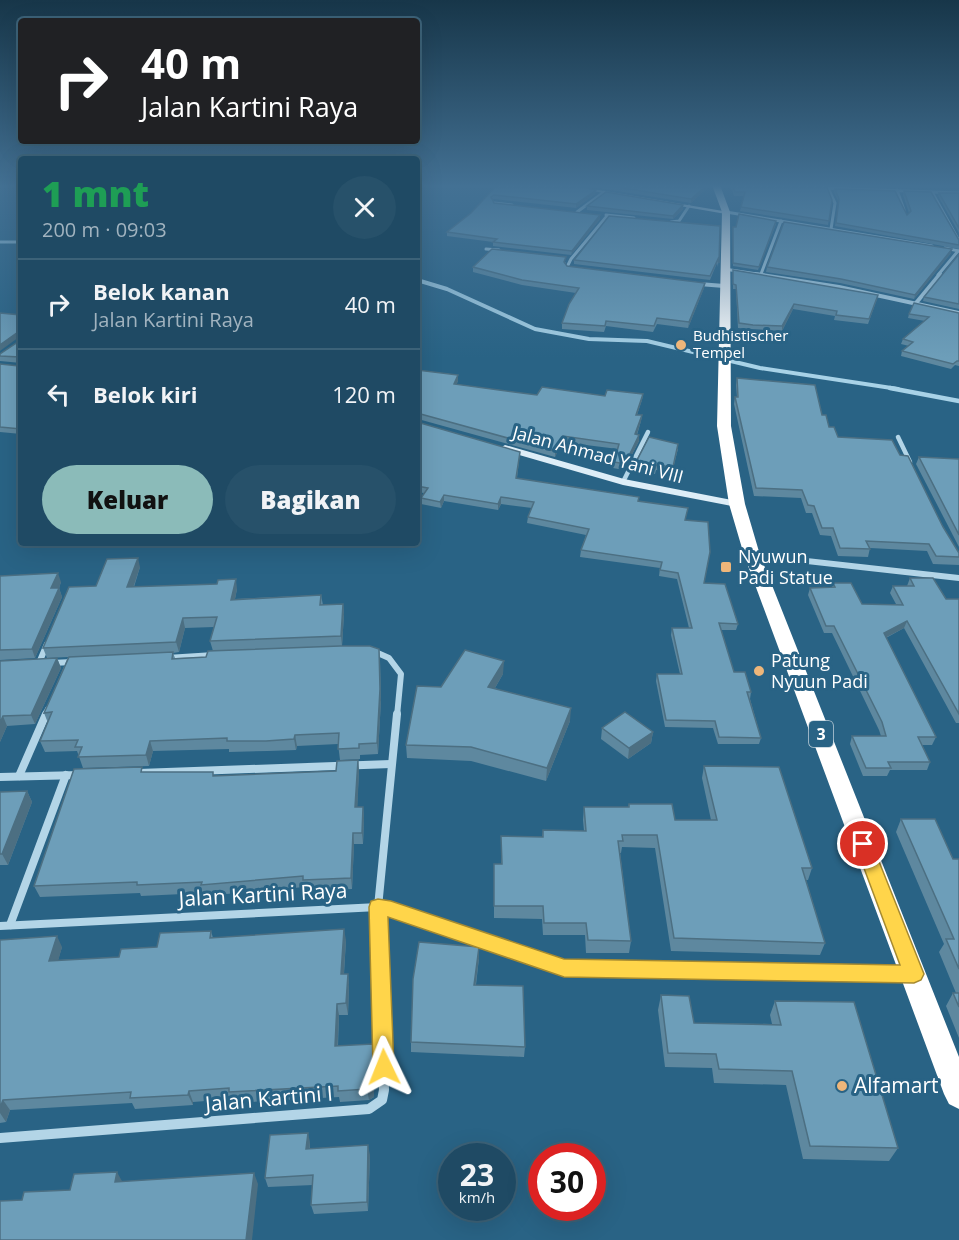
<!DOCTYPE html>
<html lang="id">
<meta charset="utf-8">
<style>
body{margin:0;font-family:"Open Sans",sans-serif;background:#27516a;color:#f1f3f6;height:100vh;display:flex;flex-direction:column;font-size:22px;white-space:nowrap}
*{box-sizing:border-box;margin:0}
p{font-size:20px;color:#a1b3bf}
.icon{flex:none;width:33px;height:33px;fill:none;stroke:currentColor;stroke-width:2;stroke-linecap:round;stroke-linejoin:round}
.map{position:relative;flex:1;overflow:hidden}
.panel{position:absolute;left:18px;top:156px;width:402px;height:390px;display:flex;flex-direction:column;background:#1f4a64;border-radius:6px;box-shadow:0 6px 24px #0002,0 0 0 2px #3c6278}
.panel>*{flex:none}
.top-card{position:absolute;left:18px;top:18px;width:402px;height:126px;border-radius:6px;box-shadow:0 6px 24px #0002,0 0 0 2px #3c6278;background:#202124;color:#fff;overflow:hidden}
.speed{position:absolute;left:438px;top:1143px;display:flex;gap:12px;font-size:30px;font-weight:700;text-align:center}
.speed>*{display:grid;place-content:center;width:78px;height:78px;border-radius:50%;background:#1f4a64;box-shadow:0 6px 24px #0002,0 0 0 2px #3c6278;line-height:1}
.speed small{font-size:15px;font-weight:400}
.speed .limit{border:9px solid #d22;background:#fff;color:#111}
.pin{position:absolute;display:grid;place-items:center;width:51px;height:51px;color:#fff;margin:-26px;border:3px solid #fff;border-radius:50%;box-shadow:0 2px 6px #0007}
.me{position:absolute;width:66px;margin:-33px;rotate:358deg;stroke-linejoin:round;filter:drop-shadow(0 0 4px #0008)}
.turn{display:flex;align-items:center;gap:21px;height:126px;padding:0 24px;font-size:27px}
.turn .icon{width:78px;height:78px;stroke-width:2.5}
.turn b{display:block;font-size:42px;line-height:51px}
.round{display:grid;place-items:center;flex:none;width:63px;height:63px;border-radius:32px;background:#27516a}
.overview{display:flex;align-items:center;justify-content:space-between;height:102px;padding:0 24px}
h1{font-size:36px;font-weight:800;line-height:45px;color:#1e9e55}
.button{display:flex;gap:12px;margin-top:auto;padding:12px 24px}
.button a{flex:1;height:69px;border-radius:36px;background:#8bbbb9;color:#111;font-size:24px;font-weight:800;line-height:69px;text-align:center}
.button a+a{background:#27516a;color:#f1f3f6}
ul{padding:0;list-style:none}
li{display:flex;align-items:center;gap:18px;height:90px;padding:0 24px;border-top:2px solid #3c6278}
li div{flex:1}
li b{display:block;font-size:22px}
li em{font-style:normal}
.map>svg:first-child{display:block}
</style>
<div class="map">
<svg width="959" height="1240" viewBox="0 0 959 1240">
<rect width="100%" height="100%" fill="#296385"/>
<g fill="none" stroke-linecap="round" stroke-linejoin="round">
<path stroke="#a8d2e7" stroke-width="3" d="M0,242H21"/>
<path stroke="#a8d2e7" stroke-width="4" d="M417,280L447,289L535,329L589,339L647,341L760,368L898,389"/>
<path stroke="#a8d2e7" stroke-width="4.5" d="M890,388L959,401"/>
<g stroke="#b3d5e7" stroke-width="3">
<path d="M897,190L904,210"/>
<path d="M932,192L959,241"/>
<path d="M494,203L512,205"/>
<path d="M577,212L604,192"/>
<path d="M726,212L932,246"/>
<path d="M606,215L634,218"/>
<path d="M671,222L679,221L689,206"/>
<path d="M831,229L835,203L828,188L959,193"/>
<path d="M945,248L959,251"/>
<path d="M486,249L499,250"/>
<path d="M573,269L567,267L571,259L607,216"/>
<path d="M724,269L764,275"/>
<path d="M761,274L781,221"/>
<path d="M938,275L958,251"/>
</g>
<g stroke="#b3d5e7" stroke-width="4">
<path d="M755,274L839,287L959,313"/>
<path d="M699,284L724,286"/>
<path d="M916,303L940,274"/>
</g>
<g stroke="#b3d5e7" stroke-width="4.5">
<path d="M898,437L910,462"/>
<path d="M623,482L648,432"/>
</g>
<g stroke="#b3d5e7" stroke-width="6">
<path d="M754,555L959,578"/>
<path d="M371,650L389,658L401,674L397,716"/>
<path d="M167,658L214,655"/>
<path d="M39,663L47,644"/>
<path d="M51,663L73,662"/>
<path d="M45,716L48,709"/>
</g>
<g stroke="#b3d5e7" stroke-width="8">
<path d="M139,773L391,764"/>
<path d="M19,776L46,714"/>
<path d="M0,777L80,775"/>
<path d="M10,925L66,775"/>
<path d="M0,926L378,907L504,947"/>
<path d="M379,947L378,907L397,714"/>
</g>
<g stroke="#b3d5e7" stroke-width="10">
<path d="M499,946L564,968L907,974"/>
<path d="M0,1138L369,1109L382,1100L384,1090L379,946"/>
</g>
<g fill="#ddedf7" fill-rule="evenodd">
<path d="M558,185H569L729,212L726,214Z"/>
<path d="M505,445L624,479L737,501L742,504L737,507L623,485L502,450L500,448Z"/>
</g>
<path fill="#fff" fill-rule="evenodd" d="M712,185H720L730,212L731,426L745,504L760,555L959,1057V1109L949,1104L944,1094L744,555L729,504L717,426L722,212Z"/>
</g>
<g fill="#5e889f" fill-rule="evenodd">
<path d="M497,185L595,194L576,208L494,199L492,200L494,203L600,219L571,255L493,246V242L447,236V232L471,213Z"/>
<path d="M581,185H710L691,203Z"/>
<path d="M730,185H848L827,186L832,200L828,225L740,211L744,196H734Z"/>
<path d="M835,189L907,215L909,213L903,195L904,191L959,240V249L835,226L839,203L834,192Z"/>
<path d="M939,193H959V233L938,196Z"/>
<path d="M683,205V209L673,219L587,210V206Z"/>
<path d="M776,224L758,270L733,266V227Z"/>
<path d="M720,226L718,267L717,263L710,280L574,264V260Z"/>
<path d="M951,253L914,299L840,283L766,272L767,267Z"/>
<path d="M959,254V309L923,301L924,297Z"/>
<path d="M566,262L565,264L567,266L705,283L704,288L688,328L657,324L653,332L606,326L604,332L562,329V323L576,293L522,285L473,272V267Z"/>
<path d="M733,270L877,299L868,324L834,320L835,316L793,309L782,331L752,329L738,328L736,289H733Z"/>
<path d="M959,313V366L955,365L951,369L901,356L902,351L909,346L901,344L903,339L925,321L908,318L909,314Z"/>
<path d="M21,340V363L0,361V354Z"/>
<path d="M0,364L19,366L21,364V434L0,432Z"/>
<path d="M417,370L458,381L456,385L537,395L605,396L643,394L642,400L637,415H642L641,421L637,435L639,441L624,470L613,468L614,462L618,449L562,442L555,457L418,419L417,421Z"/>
<path d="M737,378L822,415L829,427L838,437L900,455L959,553V565L933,564L927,551L870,548L868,557L838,556L831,536L820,535L812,513H806L801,498L754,496L734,404L735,397H737L736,385Z"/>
<path d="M417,422L520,452L517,478L638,501L685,520L704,583L738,624L736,630H721L734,672L751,692L750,699L761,738L759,744H718L713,728L665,727L656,681L657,674H680L671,635L672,628H689L677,579L659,576L660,568L580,557L581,550L586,535L527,523L528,517L532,508L501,504L498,510L444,501L441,508L421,504V498L424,493L417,492Z"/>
<path d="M678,449L672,472L656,470L655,474L634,471V466Z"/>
<path d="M919,457L959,459V547L916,464Z"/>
<path d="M140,567L134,587L237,589L235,599L321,595L323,605L343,604L344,614L342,646L380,660L381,700L378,754L360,755V759L340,760L338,744L297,746L296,750L268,751L229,752V749L153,751L149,766L83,768L77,751L45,752L40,741L48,723L44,713L68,657L47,658L43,648L96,586ZM214,627L210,641L213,651L206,657L175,658L173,653L179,652L185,628Z"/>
<path d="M0,576L61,582L59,588L62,597L35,658L0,660Z"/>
<path d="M910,578L946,599H959V723H956L904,628L886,638L936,737L932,745H922L930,762L927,770H890L887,776H863L850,744L852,736H881L879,730L832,633H824L808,595L810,588L832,587L833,583L862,604H896L890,593L893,586H907Z"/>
<path d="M57,658L61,668L35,724L7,726L0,742V661Z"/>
<path d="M503,674L495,688L570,721L546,781L471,761L407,758L406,745L441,687Z"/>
<path d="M602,728L653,732L651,743L628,759L601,739Z"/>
<path d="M358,760L359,771L357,807H363L364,818L363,844H354L352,889L305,891L304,887L205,896L204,893L141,896L140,893L40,897L34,886L144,772L215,776L336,771Z"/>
<path d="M704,766L812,868L808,880H806L825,943L820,955L671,951L655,848L622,847L621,853H620L631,941L629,953H586L585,935H543L542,919L494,918V864H501V836L542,837L543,830L584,831L583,820L584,807H628L629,804L675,820H711L702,778Z"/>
<path d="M27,791L32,802L8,865H0V792Z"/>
<path d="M901,819L953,859H959V1038L946,1006L953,993H956L939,952L944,944L896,832Z"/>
<path d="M211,931L213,938L346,940L344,974H348L349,985L348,1015H339L338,1046L374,1055V1097L369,1100L340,1102L339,1097L232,1103L231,1099L193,1102V1105L135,1109L132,1103L10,1110L6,1122L0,1123V940L62,947L58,960L119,957L157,947Z"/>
<path d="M479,958L476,985L525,1047L524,1057L411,1052V1042Z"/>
<path d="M661,995L694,1023L772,1024L770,1015L775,1001L898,1148L889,1161L803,1159L786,1085L714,1083L712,1068L665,1067L658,1010Z"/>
<path d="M310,1142V1149L370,1155L368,1211L314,1214L311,1205L313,1185L268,1187L265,1178Z"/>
</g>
<g fill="#4c6f82">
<path d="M707,185H710L691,203V199Z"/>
<path d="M825,185H848L825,186Z"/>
<path d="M596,190L595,194L576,208V204Z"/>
<path d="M683,205V209L673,219V216Z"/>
<path d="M600,215V219L571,255L572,251Z"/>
<path d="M952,249L951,253L914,299L915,295Z"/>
<path d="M705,283L704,288L688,328L689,322Z"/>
<path d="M794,304L793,309L782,331V326Z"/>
<path d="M18,332L19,337L0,351V345Z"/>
<path d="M458,375V381L454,390V384Z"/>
<path d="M643,394L642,400L635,420L636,415Z"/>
<path d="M642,415L641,421L635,440V434Z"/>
<path d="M639,435V441L624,470L625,464Z"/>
<path d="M563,436L562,442L555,457V451Z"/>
<path d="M444,495V501L441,508L440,502Z"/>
<path d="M501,497V504L498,510V504Z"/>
<path d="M138,558L140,567L130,597L127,587Z"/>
<path d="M58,573L61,582L59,588L62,597L35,658L32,649L51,588Z"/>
<path d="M236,579L237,589L233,609L231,600Z"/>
<path d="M343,604L344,614L342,646L341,636Z"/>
<path d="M183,618L185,628L179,652L176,642Z"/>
<path d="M907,621L904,628L881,640L884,633Z"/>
<path d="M379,649L381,700L378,754L377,743Z"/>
<path d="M57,658L61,668L35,724L31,715Z"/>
<path d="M504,661L503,674L488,700V687Z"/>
<path d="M571,708L570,721L546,781L547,768Z"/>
<path d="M3,716L7,726L0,742V723Z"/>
<path d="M653,732L651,743L628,759L629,748Z"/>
<path d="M295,735L297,746L296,750L294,739Z"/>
<path d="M150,741L153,751L149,766L146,755Z"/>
<path d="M358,760L359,771L357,818L355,807Z"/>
<path d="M27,791L32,802L8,865L2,854Z"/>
<path d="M363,807L364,818L363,844L362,833Z"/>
<path d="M353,833L354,844L352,889L351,878Z"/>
<path d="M344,929L346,940L343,986L341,974Z"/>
<path d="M57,936L62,947L55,972L49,961Z"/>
<path d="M479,947V958L474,996V985Z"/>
<path d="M348,974L349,985L348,1015L346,1003Z"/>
<path d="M337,1004L339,1015L337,1057L335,1046Z"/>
<path d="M373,1044L374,1055V1097L369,1100L367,1089Z"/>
<path d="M189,1091L193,1102V1105L188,1095Z"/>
<path d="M3,1100L10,1110L6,1122L0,1113V1108Z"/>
<path d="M308,1133L310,1142L309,1159L306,1149Z"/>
<path d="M368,1145L370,1155L368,1211L367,1202Z"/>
<path d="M117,1172L123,1183L115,1182Z"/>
<path d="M254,1173L258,1184L252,1240H246Z"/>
</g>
<g fill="#6d9eb9" stroke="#4c6f82" stroke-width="1.5">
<path d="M497,185H572L596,190L576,204L494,195L491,197L494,203L600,215L572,251L493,242L497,239L447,232L471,213Z"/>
<path d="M604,185H707L691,199Z"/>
<path d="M732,185H826L832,200L829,221L741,207L745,192H735Z"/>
<path d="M835,189L895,191L907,215L911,211L904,191L931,192L959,240V245L836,223L839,199Z"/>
<path d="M606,192L683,205L673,216L587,206Z"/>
<path d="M939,193H959V228Z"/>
<path d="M739,214L776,221L759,267L733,263V227H736Z"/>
<path d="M609,216L720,226L719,263L718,259L710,276L574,260Z"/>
<path d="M784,222L952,249L915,295L841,279L767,267Z"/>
<path d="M492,249L566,257L564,262L567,266L705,283L689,322L657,318L654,326L606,321L605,326L562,323L569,304L579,288L522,280L473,267Z"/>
<path d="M959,254V304L924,297Z"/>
<path d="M733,270L878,295L869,319L836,315L837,311L794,304L782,326L753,325L739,323L736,285L733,284Z"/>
<path d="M914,303L959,313V361H957L953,364L902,351L913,342L903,339L929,317L909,314Z"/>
<path d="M0,313L21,315V333L18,332L0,345Z"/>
<path d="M21,340V362L20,357L0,356V354Z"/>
<path d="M0,364L19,366L21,364V429L0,427Z"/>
<path d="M417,370L458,375L454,384L537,395L542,387L605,396L607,390L643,394L636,415H642L635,434L639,435L625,464L614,462L619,444L563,436L555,451L417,413V414Z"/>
<path d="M737,378L815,385L822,415H826L829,427H834L838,437L892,440L900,455L908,456L943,527L959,553V557L936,556L929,544L866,541L870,549L840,548L833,528H822L814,506L808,505L802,490L756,488L735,397H738Z"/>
<path d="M417,422L520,452L516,478L639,497L638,501L688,508L685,520L708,522L710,552L704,583L725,584L738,624L719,623L734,672H745L751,692H747L761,738L719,737L715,721L666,720L657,674H682L672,628H692L678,573L660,570L662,562L581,550L589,529L528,517L534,502L501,497L498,504L444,495L440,502L421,498L428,488L417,486Z"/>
<path d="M649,437L678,444L673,467L656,465L655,469L634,466Z"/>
<path d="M919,457L959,459V535Z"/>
<path d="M138,558L127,587L217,584L218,580L236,579L231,600L321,595L320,605L343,604L341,636L210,641L217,617L183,618L176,642L43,648L69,587L96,586L107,559Z"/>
<path d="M58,573L51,588H59L32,649L0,650V576Z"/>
<path d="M910,578H933L946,599H959V714L907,621L884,633L936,737H918L930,762H888L891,768H866L852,736H886L882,722L834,626H826L810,588L835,587L833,583H851L862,604L903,605L893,586H914Z"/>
<path d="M340,646H370L379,649L380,689L377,743L359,744V748L338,749L339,733L295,735L294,739L266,741H227V738L150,741L146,755L78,757L82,747H75L78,740L40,741L52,712L44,713L69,657L173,652L172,659L206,657L208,651Z"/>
<path d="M465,650L504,661L488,687L571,708L547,768L471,747L406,745L417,686L441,687Z"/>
<path d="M57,658L31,715L3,716L0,723V661Z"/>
<path d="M625,712L653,732L629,748L602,728Z"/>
<path d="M358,760L355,807H363L362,833H353L351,878L303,880V876L201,885L202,882L137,885V882L34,886L74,769L142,767L141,772H213V776L336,771L337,761Z"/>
<path d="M704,766L779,767L812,868H802L825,943L674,938L657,835H622L623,841H618L631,941L588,940L586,923H544L543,906H494V864H502L501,836L543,837V830L586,831L584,807H629V804H672L675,820H717Z"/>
<path d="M27,791L2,854H0V792Z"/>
<path d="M901,819H935L953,859H959V969L946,939H954Z"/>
<path d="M344,929L341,974H348L346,1003L337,1004L335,1046L373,1044L372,1086L367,1089L338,1091V1086L229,1092V1088L189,1091L188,1095L130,1098L131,1092L3,1100L0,1108V940L57,936L49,961L119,957L121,949L157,947L160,933L211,931L210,938Z"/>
<path d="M419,942L479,947L474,985L523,986L525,1047L411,1042L413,979Z"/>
<path d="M953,993H959V1007Z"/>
<path d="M661,995L689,996L694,1023L781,1025L775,1001L854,1002L898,1148L810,1146L792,1071L719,1069L716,1054L668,1053Z"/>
<path d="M308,1133L306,1149L368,1145L367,1202L311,1205L313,1175L265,1178L270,1135Z"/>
<path d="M117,1172L115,1182L254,1173L246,1240H0V1201L22,1200L24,1192L70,1190L74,1174Z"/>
</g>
<linearGradient id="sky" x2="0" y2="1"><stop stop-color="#173649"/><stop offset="0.52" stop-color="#437194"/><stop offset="1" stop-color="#437194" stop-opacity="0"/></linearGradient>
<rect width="959" height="358" fill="url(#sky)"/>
<path fill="#ffd54a" stroke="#a68a30" stroke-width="1.5" d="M863,836L870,839L924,974L921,980L914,983L564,977L388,917L394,1067L391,1075L384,1078L376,1075L373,1067L369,907L371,901L378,899L391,901L564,959L900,965L855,844L857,839Z"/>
<g fill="#eeb67a" stroke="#296385" stroke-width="2">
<circle cx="681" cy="345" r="6"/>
<rect x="720" y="561" width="12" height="12" rx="3"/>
<circle cx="759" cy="671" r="6"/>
<circle cx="842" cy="1086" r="6"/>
</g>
<g text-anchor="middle" stroke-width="6" stroke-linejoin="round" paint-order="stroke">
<g font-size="15" fill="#fff" stroke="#296385" text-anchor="start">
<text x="693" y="341">Budhistischer<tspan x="693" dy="17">Tempel</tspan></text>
</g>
<rect fill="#296385" stroke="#bfd0da" stroke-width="1.5" x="809" y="721" width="24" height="26" rx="4.5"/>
<g font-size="16" font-weight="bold" fill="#fff">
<text x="821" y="740">3</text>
</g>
<g font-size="18" fill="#fff" stroke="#296385">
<text transform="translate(598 455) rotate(15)" y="6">Jalan Ahmad Yani VIII</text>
</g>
<g font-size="18" fill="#fff" stroke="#296385" text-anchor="start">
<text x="738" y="563">Nyuwun<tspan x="738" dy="21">Padi Statue</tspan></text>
<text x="771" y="667">Patung<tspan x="771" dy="21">Nyuun Padi</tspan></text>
</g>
<g font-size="21" fill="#fff" stroke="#296385">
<text transform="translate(263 895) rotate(-3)" y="7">Jalan Kartini Raya</text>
<text transform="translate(269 1099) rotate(-5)" y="7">Jalan Kartini I</text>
</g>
<g font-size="21" fill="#fff" stroke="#296385" text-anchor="start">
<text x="854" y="1093">Alfamart</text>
</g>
</g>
</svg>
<div class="speed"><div>23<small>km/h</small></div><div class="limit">30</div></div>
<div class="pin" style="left:863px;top:844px;background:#d93025"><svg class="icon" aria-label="arrive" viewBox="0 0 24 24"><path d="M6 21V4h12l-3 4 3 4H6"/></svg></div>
<svg class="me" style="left:384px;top:1067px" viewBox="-20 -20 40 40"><path d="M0-17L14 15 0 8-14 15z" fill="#ffd54a" stroke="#fff" stroke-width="4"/></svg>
<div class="top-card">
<div class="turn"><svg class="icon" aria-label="right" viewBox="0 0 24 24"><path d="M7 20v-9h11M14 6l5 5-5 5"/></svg><div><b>40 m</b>Jalan Kartini Raya</div></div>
</div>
<section class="panel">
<div class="overview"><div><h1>1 mnt</h1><p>200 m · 09:03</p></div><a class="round"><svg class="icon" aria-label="close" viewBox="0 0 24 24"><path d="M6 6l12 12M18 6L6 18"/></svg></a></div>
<ul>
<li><svg class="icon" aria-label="right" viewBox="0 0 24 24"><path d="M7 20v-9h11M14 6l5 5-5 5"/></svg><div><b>Belok kanan</b><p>Jalan Kartini Raya</p></div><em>40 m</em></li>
<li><svg class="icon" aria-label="left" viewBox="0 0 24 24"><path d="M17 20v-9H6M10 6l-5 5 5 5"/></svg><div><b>Belok kiri</b></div><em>120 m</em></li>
</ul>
<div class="button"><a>Keluar</a><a>Bagikan</a></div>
</section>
</div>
